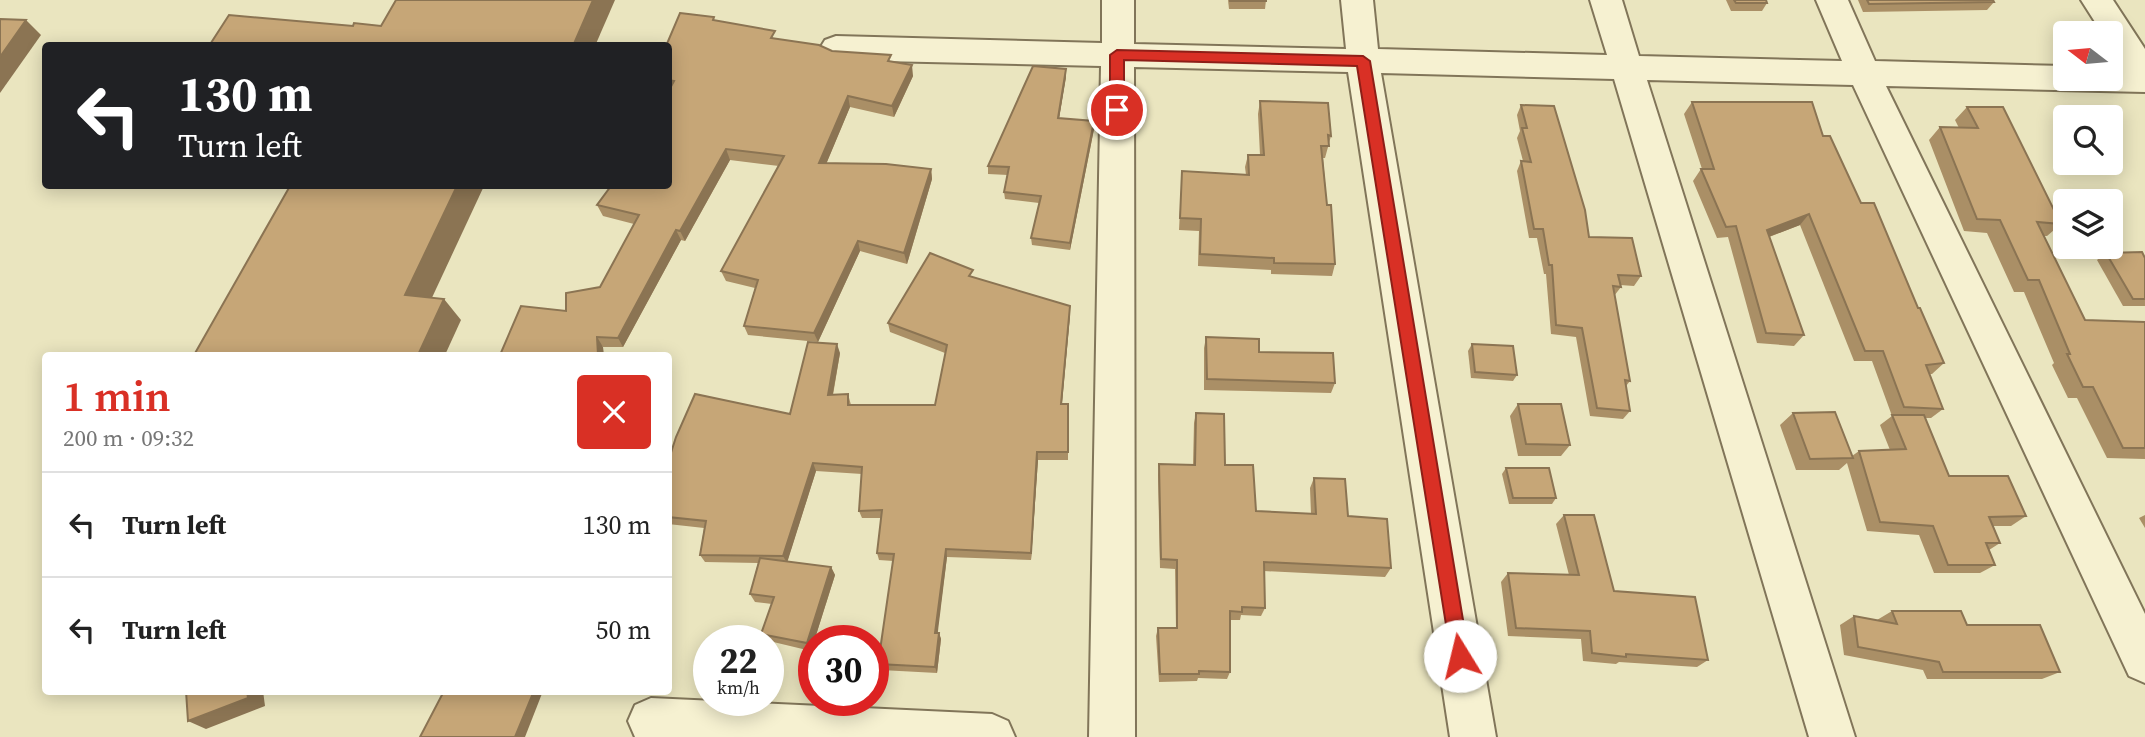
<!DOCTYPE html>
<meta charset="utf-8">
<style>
body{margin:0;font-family:"Source Serif 4",serif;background:#f6f6f6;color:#222;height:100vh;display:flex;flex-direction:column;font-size:26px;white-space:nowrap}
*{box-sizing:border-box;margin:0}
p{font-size:23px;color:#767676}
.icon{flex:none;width:38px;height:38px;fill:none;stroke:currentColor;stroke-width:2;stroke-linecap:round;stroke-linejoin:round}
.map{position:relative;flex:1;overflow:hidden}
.panel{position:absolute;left:42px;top:352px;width:630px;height:343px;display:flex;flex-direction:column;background:#fff;border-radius:7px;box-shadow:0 4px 18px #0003}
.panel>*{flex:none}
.hud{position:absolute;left:42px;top:42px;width:630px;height:147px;border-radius:7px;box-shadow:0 4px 18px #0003;background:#202124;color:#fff;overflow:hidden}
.needle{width:46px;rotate:286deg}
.controls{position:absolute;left:2053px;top:21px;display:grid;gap:14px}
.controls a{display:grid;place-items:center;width:70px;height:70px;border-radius:7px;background:#fff;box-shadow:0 4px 18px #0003;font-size:35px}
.speed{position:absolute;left:693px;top:625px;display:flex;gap:14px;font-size:35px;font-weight:700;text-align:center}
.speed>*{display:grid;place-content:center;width:91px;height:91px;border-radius:50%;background:#fff;box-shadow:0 4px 18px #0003;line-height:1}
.speed small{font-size:18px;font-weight:400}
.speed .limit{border:10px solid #d22;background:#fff;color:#111}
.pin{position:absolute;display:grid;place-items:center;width:60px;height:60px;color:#fff;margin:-30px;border:4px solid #fff;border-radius:50%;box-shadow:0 2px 7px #0007}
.me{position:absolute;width:77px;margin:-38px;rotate:351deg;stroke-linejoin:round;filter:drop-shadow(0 0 5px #0008)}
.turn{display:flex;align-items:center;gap:24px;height:147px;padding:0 21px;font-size:32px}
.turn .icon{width:91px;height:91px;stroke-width:2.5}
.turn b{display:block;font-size:49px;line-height:60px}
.round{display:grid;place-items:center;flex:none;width:74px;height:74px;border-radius:7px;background:#f6f6f6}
.summary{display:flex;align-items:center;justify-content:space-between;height:119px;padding:0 21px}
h1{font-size:42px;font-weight:600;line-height:52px;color:#d93025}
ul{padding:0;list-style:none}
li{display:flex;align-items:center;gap:21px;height:105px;padding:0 21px;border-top:2px solid #e0e0e0}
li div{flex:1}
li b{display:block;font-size:26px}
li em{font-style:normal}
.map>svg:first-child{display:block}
</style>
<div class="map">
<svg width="2145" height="737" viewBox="0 0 2145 737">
<rect width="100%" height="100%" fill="#eae5bf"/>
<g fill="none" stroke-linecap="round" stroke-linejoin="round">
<g stroke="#817559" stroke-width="4">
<g id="minor">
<path d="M1102,0H1134V44L1346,49L1341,0H1373L1378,49L1607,55L1590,0H1622L1639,56L1842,61L1816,0H1848L1875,61L2065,66V79H2110V67L2123,68L2110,47V33H2102L2081,0H2113L2145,49V92L1886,86L2145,614V683L2129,676L1853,85L1647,80L1855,737H1809L1614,79L1381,73L1496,737H1450L1348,72L1134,67L1135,737H1089L1101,66L836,60L825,56L820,48L825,40L836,36L1102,43Z"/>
<path d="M651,698L992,714L1008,721L1015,737H635L628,721L635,705Z"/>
</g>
</g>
<use href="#minor" fill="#f6f1d1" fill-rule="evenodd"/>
</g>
<g fill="#aa8f66">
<path d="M1228,0H1266L1265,9H1229Z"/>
<path d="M1726,0H1766L1767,3L1762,11H1731Z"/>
<path d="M1858,0H1993L1994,2L1987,10L1863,12Z"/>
<path d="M715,20L777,39L832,51L892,62L913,76L894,117L850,107L826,164L931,169L932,179L907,264L860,251L818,342L748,335L744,326L755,288L726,281L721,271L779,166L730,160L685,241L681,240L623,347H603L566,311L600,287L634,224L603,216L597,205L668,186V46Z"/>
<path d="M1066,77L1059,118L1094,121V129L1070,250L1032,245L1031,238L1039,203L1005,199L1004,192L1008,175L988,174V166Z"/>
<path d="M1260,101L1331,136L1325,158H1323L1327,205L1335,264L1332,276L1271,274V270L1198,266L1199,231L1179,230L1182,171L1246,175L1245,167L1248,155H1260L1258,114Z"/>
<path d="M1692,102L1823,136L1861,203L1918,308L1944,363L1932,374H1930L1943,409L1931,418H1925L1949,476L2026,516L2011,526H1993L2000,543L1989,550L1995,565L1980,573H1934L1919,535L1867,531L1847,463L1839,470H1796L1780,425L1793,413L1852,456L1859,451L1890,450L1880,425L1892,416L1872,361H1854L1800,225L1769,237L1804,335L1794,346L1757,343L1728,237L1717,238L1693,181L1701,169H1702L1684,114Z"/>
<path d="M1521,105L1589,237L1641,276L1634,286L1620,285L1621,287L1614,296L1630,381L1626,386L1630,411L1623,419L1590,416L1576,337L1551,334L1546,274H1544L1537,238H1529L1517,171L1521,161H1523L1517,138L1520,131L1517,115Z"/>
<path d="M1967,107L2061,224L2047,236H2044L2085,320L2145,322V459L2107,458L2077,398H2068L2052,365L2054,363L2024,292H2014L1987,233L1964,231L1929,140L1940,127L1959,128L1955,120Z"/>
<path d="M2106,253L2145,258V306H2123L2097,260Z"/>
<path d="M974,277L1070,315L1062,404H1068V460H1038L1031,560L947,557L937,633H939L941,639L937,673L881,670L878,664L893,561L879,560L877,553L881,518H862L859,511L862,474L816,471L787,562L831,567L835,575L811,651L765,640L761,634L772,604L755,602L750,594L758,563L705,562L700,555L704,528L668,524V462L790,414L840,353L833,395L848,394L851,405H935L945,353L890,332L888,323Z"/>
<path d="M1206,337L1259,352L1335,383L1331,393L1204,390V348Z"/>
<path d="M1472,344L1517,375L1513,381L1471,378L1468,351Z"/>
<path d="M1518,404L1570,445L1561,456H1518L1510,416Z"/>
<path d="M1196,413L1225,465L1256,511L1311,514L1310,488L1314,478L1391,568L1385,577L1264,571L1265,608L1261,616L1241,615L1240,620H1230V672L1227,679L1198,678L1197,681L1159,682L1156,636L1158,628H1176L1175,569L1160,568L1158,475L1159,464L1193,465L1194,423Z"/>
<path d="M1506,468L1556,498L1552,504H1509L1502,474Z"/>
<path d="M1564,515L1614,591L1708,660L1697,667L1619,662L1616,664L1583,661L1581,639L1508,636L1501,582L1508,573L1569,575L1556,524Z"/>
<path d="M2145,515V528L2139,518Z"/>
<path d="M1892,611L1967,625L2060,672L2042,679H1927L1923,670L1844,655L1840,625L1854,616L1878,621L1877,620Z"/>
</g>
<g fill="#8b7453">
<path d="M593,0H615L595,46H573Z"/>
<path d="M26,20L41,35L0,93V57Z"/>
<path d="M912,65L913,76L894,117L892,106Z"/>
<path d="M1066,69V77L1058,125V118Z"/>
<path d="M848,96L850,107L822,174L819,163Z"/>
<path d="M1094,121V129L1070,250V243Z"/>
<path d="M726,149L730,160L685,241L680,231Z"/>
<path d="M931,169L932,179L907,264L904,253Z"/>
<path d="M457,186H484L423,317L405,295Z"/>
<path d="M1809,214L1800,225L1758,241L1767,230Z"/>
<path d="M676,230L681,240L623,347L618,338Z"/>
<path d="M858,241L860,251L818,342L814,333Z"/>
<path d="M444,299L461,320L445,355H418Z"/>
<path d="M1070,306V315L1061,412V404Z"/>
<path d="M597,337L603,347L604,355H598Z"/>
<path d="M837,344L840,353L831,404L828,395Z"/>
<path d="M1037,452L1038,460L1031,560V553Z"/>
<path d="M813,463L816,471L787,563L783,556Z"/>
<path d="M946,549L947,557L937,639L935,633Z"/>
<path d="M831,567L835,575L811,651L807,643Z"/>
<path d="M939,633L941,639L937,673L935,667Z"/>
<path d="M247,691H263L265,706L206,729L188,721Z"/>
<path d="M534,691H543L525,737H515Z"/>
</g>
<g fill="#c6a677" stroke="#8b7453" stroke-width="2">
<path d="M396,0H593L573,46H209L229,15L353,26L354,23L381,26Z"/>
<rect x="1230" y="0" width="36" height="1"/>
<path d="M1734,0H1766L1767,3H1736Z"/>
<path d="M1867,0H1993L1994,2L1869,4Z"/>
<path d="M680,13L714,17L713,20L775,31L771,38L819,45L832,51L891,55L888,61L912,65L892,106L848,96L819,163L886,164L931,169L904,253L858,241L814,333L744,326L758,280L721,271L784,156L726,149L680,231L676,230L618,338L597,337L598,355H500L521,306L566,311V293L600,287L639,215L597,205L611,186H668V92L674,81L668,80V46H666Z"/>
<path d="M0,19L26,20L0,57Z"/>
<path d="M1033,66L1066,69L1058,118L1094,121L1070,243L1031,238L1041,196L1004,192L1009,167L988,166Z"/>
<path d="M1260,101L1328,103L1331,136L1328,135L1329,146H1321L1327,205H1331L1335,264L1274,263V258L1200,254L1201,219L1180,218L1182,171L1249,175L1248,155H1264Z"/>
<path d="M1692,102H1812L1823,136H1830L1861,203H1874L1918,308H1920L1944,363L1926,365L1943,409L1904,407L1883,351H1865L1809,214L1767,230L1804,335L1766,333L1736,226L1726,227L1701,169H1714Z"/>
<path d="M1521,105L1554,106L1585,210L1589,237L1632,238L1641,276L1618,275L1621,287L1613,286L1630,381L1625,380L1630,411L1597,408L1582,328L1556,325L1552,265H1549L1543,229H1534L1521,161L1531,162L1522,128H1527Z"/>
<path d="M1967,107H2003L2061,224L2037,222L2085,320L2145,322V448H2123L2093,387H2083L2067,354H2070L2039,280H2028L2000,220L1977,219L1940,127L1978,128Z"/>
<path d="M290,186H457L405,295L444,299L418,355H194Z"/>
<path d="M2142,252L2145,258V299H2133L2106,253Z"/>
<path d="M930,253L973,270L969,276L1070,306L1061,404H1068V452H1037L1031,553L946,549L935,633H939L935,667L878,664L894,554L877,553L882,510L859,511L862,467L813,463L783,556L700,555L706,521L668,517V462L676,437L695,394L790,414L808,342L837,344L828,395L848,394V405H935L947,345L888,323Z"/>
<path d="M1206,337L1259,339V352L1333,353L1335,383L1207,379Z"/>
<path d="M1472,344L1513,346L1517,375L1475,372Z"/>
<path d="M1518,404H1561L1570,445L1526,444Z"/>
<path d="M1835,412L1853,458L1810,459L1793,413Z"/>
<path d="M1196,413L1224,414L1225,465H1253L1256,511L1316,514L1314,478L1345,479L1348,516L1387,519L1391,568L1264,562L1265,608L1242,607V612L1230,611V672L1199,671V674H1160L1158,628H1177V560L1161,559L1159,464L1195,465Z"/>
<path d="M1892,415H1924L1949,476H2008L2026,516L1989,517L2000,543H1986L1995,565H1948L1933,526L1880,522L1859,451L1906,449Z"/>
<path d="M1506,468H1549L1556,498H1513Z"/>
<path d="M1564,515H1594L1614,591L1695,597L1708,660L1626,654V657L1592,653L1590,631L1516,628L1508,573L1579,575Z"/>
<path d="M760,558L831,567L807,643L761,634L774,597L750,594Z"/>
<path d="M1892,611H1961L1967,625H2040L2060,672H1943L1939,662L1858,647L1854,616L1897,624Z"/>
<path d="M186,691H247L248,698L188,721Z"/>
<path d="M444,691H534L515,737H420Z"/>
</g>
<path fill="#d93025" stroke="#8d1f18" stroke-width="2" d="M1117,50L1363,56L1370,61L1469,656L1467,662L1460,665L1454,662L1451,656L1357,66L1124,60V110L1117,115L1110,110V55Z"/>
</svg>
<div class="controls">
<a><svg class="needle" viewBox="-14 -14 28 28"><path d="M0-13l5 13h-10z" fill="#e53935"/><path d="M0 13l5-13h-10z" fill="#767676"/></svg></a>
<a><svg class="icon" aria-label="search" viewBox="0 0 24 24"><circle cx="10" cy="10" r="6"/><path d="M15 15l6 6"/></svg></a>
<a><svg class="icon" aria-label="layers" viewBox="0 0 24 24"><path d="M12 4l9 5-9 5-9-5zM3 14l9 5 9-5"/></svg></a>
</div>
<div class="speed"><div>22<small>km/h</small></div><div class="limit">30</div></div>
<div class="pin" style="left:1117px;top:110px;background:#d93025"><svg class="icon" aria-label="arrive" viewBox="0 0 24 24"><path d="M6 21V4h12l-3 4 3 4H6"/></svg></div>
<svg class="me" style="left:1460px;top:656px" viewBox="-20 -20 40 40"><circle r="19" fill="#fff"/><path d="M0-13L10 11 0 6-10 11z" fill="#d93025"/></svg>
<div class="hud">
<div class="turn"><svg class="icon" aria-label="left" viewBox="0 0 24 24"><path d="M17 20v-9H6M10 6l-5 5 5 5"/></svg><div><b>130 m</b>Turn left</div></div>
</div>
<section class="panel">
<div class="summary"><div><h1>1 min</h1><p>200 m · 09:32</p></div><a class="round" style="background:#d93025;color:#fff"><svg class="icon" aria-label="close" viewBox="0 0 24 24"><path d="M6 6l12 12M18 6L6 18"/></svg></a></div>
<ul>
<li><svg class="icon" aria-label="left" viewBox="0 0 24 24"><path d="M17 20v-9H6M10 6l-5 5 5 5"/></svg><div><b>Turn left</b></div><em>130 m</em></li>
<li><svg class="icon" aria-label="left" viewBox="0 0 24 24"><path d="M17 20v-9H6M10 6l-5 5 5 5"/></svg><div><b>Turn left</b></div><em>50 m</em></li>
</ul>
</section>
</div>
